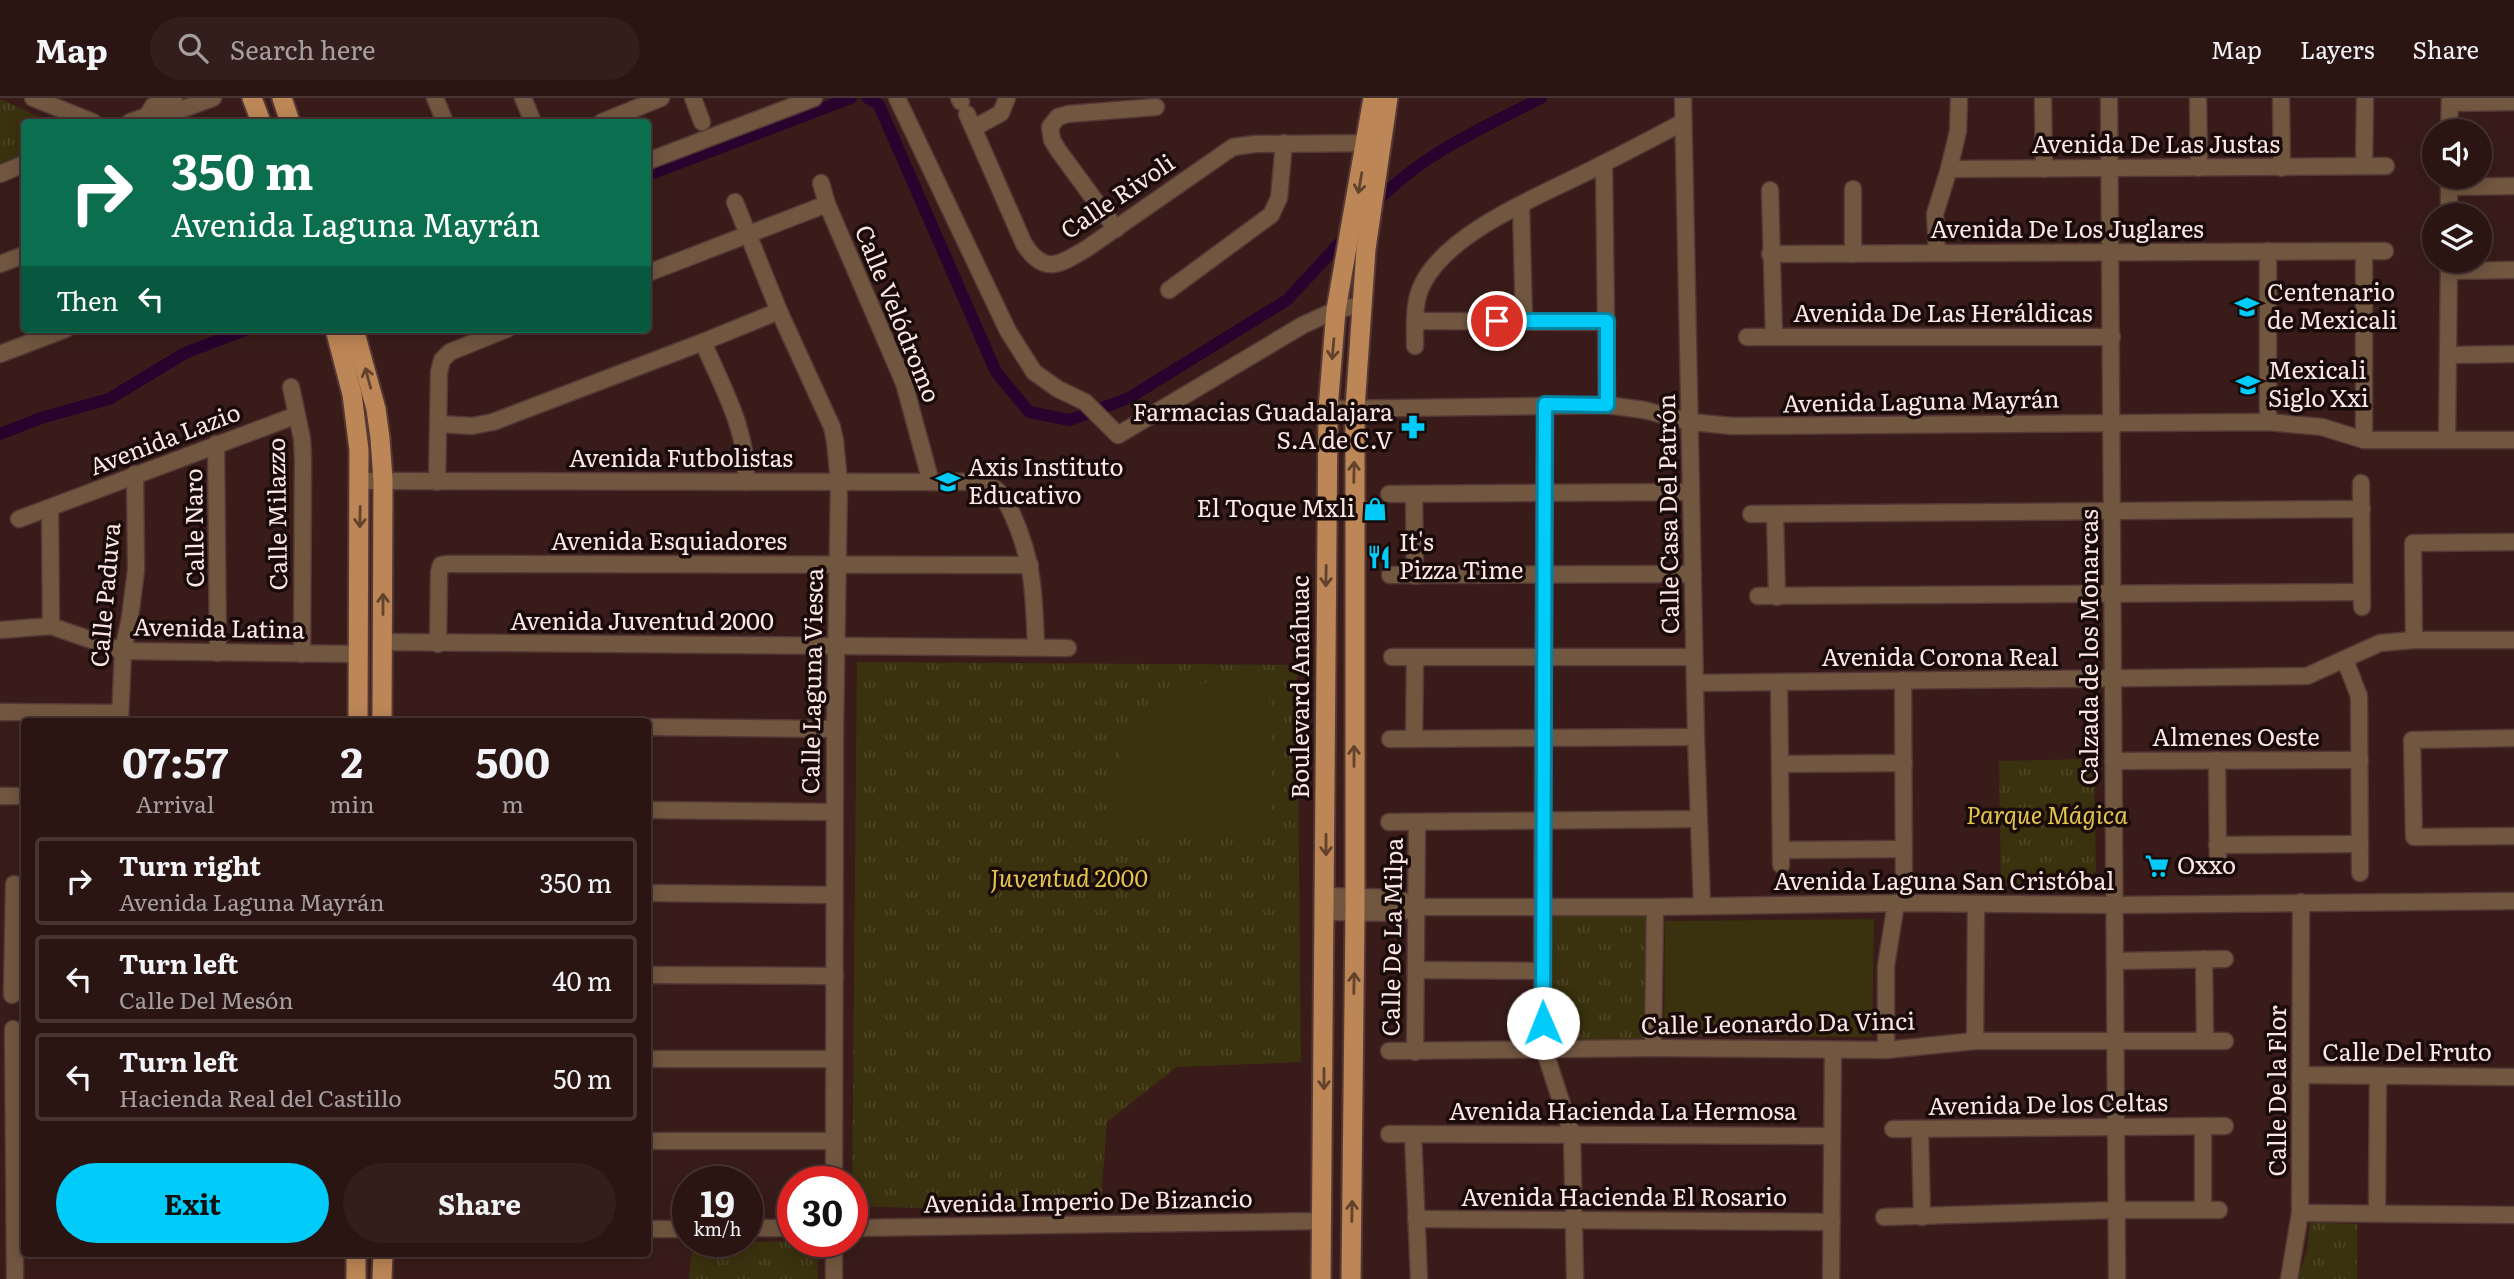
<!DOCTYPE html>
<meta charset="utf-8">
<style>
body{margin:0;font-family:Literata,serif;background:#331e1c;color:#f1f3f6;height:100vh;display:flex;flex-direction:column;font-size:26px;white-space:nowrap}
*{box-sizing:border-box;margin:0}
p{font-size:23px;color:#a69fa0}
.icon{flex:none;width:38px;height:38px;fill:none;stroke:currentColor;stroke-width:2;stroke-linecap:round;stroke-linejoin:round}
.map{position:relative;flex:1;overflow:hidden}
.panel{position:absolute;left:21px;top:620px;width:630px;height:539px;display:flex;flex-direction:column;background:#2b1513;border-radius:7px;box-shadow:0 4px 18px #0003,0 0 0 2px #473433}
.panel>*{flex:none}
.guide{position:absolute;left:21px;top:21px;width:630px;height:214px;border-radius:7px;box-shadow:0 4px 18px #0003,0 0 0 2px #473433;background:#0b6e4f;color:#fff;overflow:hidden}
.tools{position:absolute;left:2422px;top:21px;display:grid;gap:14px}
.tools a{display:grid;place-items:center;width:70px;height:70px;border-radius:50%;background:#2b1513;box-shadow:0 4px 18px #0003,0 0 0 2px #473433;font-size:35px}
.speed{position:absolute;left:672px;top:1068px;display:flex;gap:14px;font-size:35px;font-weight:700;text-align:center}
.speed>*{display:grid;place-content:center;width:91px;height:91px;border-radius:50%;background:#2b1513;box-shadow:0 4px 18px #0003,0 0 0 2px #473433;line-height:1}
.speed small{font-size:18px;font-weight:400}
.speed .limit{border:10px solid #d22;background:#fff;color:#111}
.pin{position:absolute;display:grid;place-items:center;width:60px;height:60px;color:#fff;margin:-30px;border:4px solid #fff;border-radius:50%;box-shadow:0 2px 7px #0007}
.me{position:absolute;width:77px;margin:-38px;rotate:359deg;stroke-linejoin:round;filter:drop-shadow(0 0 5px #0008)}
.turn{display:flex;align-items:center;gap:24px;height:147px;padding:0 35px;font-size:32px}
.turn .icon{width:91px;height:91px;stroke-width:2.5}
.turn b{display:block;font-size:49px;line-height:60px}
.then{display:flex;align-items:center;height:66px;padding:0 35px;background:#0003;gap:14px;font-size:26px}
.eta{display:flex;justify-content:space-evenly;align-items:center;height:119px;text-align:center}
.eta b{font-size:42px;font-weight:700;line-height:49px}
.button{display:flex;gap:14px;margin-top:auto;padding:14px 35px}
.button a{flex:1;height:80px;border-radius:42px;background:#01cbf9;color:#111;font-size:28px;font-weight:700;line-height:80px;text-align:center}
.button a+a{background:#331e1c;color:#f1f3f6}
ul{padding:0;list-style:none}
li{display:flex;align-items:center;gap:21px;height:88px;margin:0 14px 10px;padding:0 21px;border:4px solid #473433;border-radius:7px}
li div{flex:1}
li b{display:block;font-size:26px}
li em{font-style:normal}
header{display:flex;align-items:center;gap:42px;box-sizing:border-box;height:98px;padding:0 35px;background:#2b1513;border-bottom:2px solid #473433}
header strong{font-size:33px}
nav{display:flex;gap:38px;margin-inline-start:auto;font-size:24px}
.search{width:490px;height:63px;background:#331e1c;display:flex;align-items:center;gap:18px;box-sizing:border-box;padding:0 24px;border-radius:38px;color:#a69fa0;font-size:26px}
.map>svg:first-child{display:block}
</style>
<header>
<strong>Map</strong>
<div class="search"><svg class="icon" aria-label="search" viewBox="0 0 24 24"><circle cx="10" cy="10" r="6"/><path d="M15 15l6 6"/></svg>Search here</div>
<nav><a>Map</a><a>Layers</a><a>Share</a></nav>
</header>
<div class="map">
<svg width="2514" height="1181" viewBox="0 0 2514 1181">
<defs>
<pattern id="park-tufts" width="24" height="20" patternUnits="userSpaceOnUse" patternTransform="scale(1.75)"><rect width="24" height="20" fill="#3a310e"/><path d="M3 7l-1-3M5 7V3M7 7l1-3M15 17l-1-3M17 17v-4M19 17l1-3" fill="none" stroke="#4e4525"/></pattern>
</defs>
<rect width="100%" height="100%" fill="#391c19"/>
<g fill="url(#park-tufts)">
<path d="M0,1L51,24H24V61L0,71Z"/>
<path d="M857,564L1297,567L1301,964L1177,969L1107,1024L1100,1115L852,1108Z"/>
<path d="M2094,661L2096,773L2077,788H2001L1999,663Z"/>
<path d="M1548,813L1649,814L1650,945L1549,947Z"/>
<path d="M2310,1124L2357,1126V1181H2298L2307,1152Z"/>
<path d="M817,1143L818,1181H689L693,1144Z"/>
</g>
<g fill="#3a310e">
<path d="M1237,582L1269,586L1271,738L1112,734C1107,680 1112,656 1150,616C1155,610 1162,600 1169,596C1189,585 1215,583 1237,582Z"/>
<path d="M1874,821L1872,939L1664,938L1665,823Z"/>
</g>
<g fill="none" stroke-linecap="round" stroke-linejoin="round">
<g stroke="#27032d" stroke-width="12">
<path d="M868,0L879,7L996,274L1029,314L1070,322L1129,300L1287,202L1348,136"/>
<path d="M648,77L851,0"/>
<path d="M1374,107C1419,57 1483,30 1541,0"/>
<path d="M0,336L41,320L109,301L185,255L248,231"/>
</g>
<g stroke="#543835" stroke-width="19">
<g id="minor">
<path d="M33,0L93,24"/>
<path d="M435,0L445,24"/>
<path d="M523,0L533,24"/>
<path d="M693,0L702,24"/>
<path d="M897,0L1008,233L1034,274L1058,291L1085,304L1118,337L1303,227L1336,212L1361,207"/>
<path d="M959,0L961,4"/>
<path d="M1683,0L1696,639L1702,808"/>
<path d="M2043,0L2044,71"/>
<path d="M2109,0L2117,1181"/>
<path d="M2198,0L2199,70"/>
<path d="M2281,0L2282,70"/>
<path d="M2450,5L2514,4"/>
<path d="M967,16L1024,146C1044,177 1059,167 1086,151L1233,49L1255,46L1376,45"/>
<path d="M147,18L153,8L174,0"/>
<path d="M130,24L147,18L158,20L213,0"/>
<path d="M602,24L661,0"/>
<path d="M974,30L1001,15L1007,0"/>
<path d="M2449,33L2450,0"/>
<path d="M648,63L814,0"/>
<path d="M1604,66L1607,307"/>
<path d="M2364,68L2365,0"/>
<path d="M1949,71L2386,68"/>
<path d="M0,76L24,66"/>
<path d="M2449,81V117"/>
<path d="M821,85L827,106L904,285L931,384"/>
<path d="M2449,89L2514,88"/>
<path d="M1770,92L1774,239"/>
<path d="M735,104L779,213L832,329L835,343L839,384L835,631L834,1083"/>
<path d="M1521,107L1524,223"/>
<path d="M1116,131L1058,52L1052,42L1050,29L1058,19L1068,16L1156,9"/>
<path d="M1937,155L1935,116L1949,71L1958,33L1959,0"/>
<path d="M1770,156L2385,153"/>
<path d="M1853,156V91"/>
<path d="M0,166L24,157"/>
<path d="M2449,173L2514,172"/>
<path d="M648,175L827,106"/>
<path d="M1169,192L1271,117L1279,100L1284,45"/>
<path d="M1415,223L1607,224"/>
<path d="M1747,239H2112"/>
<path d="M703,244C723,291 748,332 746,384"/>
<path d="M1415,248C1415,227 1413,204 1423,185C1449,134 1539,98 1589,73C1620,57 1652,41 1683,24"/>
<path d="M0,256L66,231"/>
<path d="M2448,257L2514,256"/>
<path d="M291,289L302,341L303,362L302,556"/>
<path d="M1545,306L1542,873L1544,951L1572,1037L1575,1181"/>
<path d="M1328,311L1607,307L1644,312L1691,324L1732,328L2268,324L2322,329L2364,342H2514"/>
<path d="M2268,324V153"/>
<path d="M439,326L472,328L493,324L703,244L779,213"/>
<path d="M2364,342V153"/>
<path d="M2447,342L2449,163"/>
<path d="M216,346L218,555"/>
<path d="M360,383L931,384C949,385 974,381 990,388C1002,393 1008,407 1013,418C1034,465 1034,499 1036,549"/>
<path d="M437,384L439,274L442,262L450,254L507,231"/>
<path d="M2361,385L2362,509"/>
<path d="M1389,396L1691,394"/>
<path d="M1414,396L1415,478"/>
<path d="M50,411L51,528"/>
<path d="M1751,416L2362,411"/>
<path d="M1775,416L1777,499"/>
<path d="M19,421L297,317"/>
<path d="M1390,477L1693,476"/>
<path d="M1758,498L2361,494"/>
<path d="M0,532L51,528L123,553L358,556"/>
<path d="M2414,542L2413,445L2514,444"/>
<path d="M384,544L1068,550"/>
<path d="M438,546L439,474L441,467L446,466L1030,467"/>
<path d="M1392,559H1694"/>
<path d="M2345,562L2359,598L2360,775"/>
<path d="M1903,582L1904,805"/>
<path d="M1779,584L1781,767"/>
<path d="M1695,585L2307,578L2380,545L2414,542H2514"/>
<path d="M0,614L120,615"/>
<path d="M120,623L123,553L130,519L136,472L135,376"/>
<path d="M648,629L835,631"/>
<path d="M2514,640L2412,642L2414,739L2514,738"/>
<path d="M1390,641L1696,639"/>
<path d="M1414,641L1415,560"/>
<path d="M2217,662L2218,769"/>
<path d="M2113,663L2360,662"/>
<path d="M1780,666L1904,665"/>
<path d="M0,698H24"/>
<path d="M648,712L834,714"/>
<path d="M1389,724L1698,721"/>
<path d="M2217,747L2360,746"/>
<path d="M1782,752L1904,751"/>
<path d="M648,795L834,797"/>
<path d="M1326,798L1397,800L1417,809"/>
<path d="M1326,814L1397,815L1417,809H1655L1904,805L2116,807L2514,803"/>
<path d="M2204,861L2205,943"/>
<path d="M2116,863L2225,861"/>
<path d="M1416,872L1542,873"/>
<path d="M648,877L835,878"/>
<path d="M12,897L14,786"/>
<path d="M13,931L15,1181"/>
<path d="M1975,943L1976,806"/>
<path d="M1653,950L1655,809"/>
<path d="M1886,952V868L1896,805"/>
<path d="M1389,953L1653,950L1886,952L1975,943H2225"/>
<path d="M1415,954L1417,724"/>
<path d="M648,961H834"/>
<path d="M2300,977L2514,979"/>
<path d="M2203,1028V1112"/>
<path d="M1893,1031L2225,1028"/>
<path d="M1920,1031L1922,1119"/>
<path d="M1389,1036L1832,1038"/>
<path d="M1413,1036L1419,1181"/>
<path d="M648,1043H834"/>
<path d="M2300,1115L2514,1117"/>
<path d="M2377,1115L2378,978"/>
<path d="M1884,1119L2118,1112H2219"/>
<path d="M1416,1121L1832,1124"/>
<path d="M747,1130H793"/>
<path d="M852,1130L1323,1123"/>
<path d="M648,1131H688"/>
<path d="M834,1181V1143"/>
<path d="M1831,1181L1833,952"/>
<path d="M2289,1181L2300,1115L2301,804"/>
</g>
</g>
<g stroke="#543835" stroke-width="23">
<g id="major">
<path d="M252,0L261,24"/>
<path d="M282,0L290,24"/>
<path d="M335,231L352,296L359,352L358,623"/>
<path d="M354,231L376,311L380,340L383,382L382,623"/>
<path d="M356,1181V1155"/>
<path d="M382,1181L383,1155"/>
<path d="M1321,1181L1328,311L1336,212L1373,0"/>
<path d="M1351,1181L1355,814V310L1366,151L1388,0"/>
</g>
</g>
<use href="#minor" stroke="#725740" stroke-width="16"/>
<use href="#major" stroke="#bd8656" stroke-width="19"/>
</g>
<defs><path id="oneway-shaft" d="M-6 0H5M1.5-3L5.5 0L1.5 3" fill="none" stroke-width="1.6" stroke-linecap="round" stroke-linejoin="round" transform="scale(1.75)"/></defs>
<g stroke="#62422c">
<use href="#oneway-shaft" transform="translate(1360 85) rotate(100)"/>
<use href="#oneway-shaft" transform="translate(1333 251) rotate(95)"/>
<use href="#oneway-shaft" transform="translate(368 280) rotate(-105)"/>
<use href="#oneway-shaft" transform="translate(1354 374) rotate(-89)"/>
<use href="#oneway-shaft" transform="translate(360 419) rotate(91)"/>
<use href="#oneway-shaft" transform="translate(1326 478) rotate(91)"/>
<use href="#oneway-shaft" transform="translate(383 506) rotate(-90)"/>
<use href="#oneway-shaft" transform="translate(1354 658) rotate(-90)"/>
<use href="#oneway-shaft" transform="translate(1326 747) rotate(90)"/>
<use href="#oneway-shaft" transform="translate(1354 885) rotate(-89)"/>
<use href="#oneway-shaft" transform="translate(1324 981) rotate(90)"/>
<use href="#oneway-shaft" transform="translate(1352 1113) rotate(-89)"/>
</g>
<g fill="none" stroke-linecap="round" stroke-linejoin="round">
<g stroke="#0184a2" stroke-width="18">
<path id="route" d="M1497,223H1607V307L1545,306L1543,925"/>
</g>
<use href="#route" stroke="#01cbf9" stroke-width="12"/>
</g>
<defs>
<g id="school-bare" transform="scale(1.89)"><path d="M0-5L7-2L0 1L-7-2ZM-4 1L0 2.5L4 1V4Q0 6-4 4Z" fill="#01cbf9" stroke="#180b09" stroke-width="2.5" paint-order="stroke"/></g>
<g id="pharmacy-bare" transform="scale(1.89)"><path d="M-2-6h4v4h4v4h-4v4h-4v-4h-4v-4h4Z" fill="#01cbf9" stroke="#180b09" stroke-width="2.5" paint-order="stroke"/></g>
<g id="shop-bare" transform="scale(1.89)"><path d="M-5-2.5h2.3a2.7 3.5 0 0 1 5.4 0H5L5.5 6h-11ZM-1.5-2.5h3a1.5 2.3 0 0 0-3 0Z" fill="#01cbf9" stroke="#180b09" stroke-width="2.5" paint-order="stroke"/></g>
<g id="restaurant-bare" transform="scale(1.89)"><path d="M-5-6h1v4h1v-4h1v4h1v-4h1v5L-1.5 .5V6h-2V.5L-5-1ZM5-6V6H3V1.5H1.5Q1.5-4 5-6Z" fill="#01cbf9" stroke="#180b09" stroke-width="2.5" paint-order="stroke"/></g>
<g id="supermarket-bare" transform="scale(1.89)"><path d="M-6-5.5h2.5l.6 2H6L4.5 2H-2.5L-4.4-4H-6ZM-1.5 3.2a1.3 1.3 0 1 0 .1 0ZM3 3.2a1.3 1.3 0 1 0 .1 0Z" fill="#01cbf9" stroke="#180b09" stroke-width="2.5" paint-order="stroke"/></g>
</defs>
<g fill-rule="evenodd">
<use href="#school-bare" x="2247" y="209"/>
<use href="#school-bare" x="2248" y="287"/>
<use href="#pharmacy-bare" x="1413" y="329"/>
<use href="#school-bare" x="948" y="384"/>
<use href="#shop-bare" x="1375" y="411"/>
<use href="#restaurant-bare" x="1379" y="459"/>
<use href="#supermarket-bare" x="2157" y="768"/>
</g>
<g text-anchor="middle" stroke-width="7" stroke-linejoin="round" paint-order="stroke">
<g font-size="24" fill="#fce7e4" stroke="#180b09">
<text x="2156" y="55">Avenida De Las Justas</text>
<text transform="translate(1118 99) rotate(-34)" y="8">Calle Rivoli</text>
<text x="2067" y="140">Avenida De Los Juglares</text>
<text transform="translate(897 216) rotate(68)" y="8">Calle Velódromo</text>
<text x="1943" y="224">Avenida De Las Heráldicas</text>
<text transform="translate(1921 304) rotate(-1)" y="8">Avenida Laguna Mayrán</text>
<text transform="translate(165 342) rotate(-21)" y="8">Avenida Lazio</text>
<text x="681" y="369">Avenida Futbolistas</text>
<text transform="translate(278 416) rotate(-91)" y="8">Calle Milazzo</text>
<text transform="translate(1669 416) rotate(-91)" y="8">Calle Casa Del Patrón</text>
<text transform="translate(195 430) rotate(-91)" y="8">Calle Naro</text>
<text x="669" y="452">Avenida Esquiadores</text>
<text transform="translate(106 497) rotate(-85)" y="8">Calle Paduva</text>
<text x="642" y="532">Avenida Juventud 2000</text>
<text transform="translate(219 531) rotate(1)" y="8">Avenida Latina</text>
<text transform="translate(2090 549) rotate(-90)" y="8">Calzada de los Monarcas</text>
<text x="1940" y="568">Avenida Corona Real</text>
<text transform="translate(813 583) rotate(-89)" y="8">Calle Laguna Viesca</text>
<text transform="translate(1301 589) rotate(-90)" y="8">Boulevard Anáhuac</text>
<text x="2236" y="648">Almenes Oeste</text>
<text x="1944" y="792">Avenida Laguna San Cristóbal</text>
<text transform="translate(1393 839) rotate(-89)" y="8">Calle De La Milpa</text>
<text transform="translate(1778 926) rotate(-1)" y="8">Calle Leonardo Da Vinci</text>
<text x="2407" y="963">Calle Del Fruto</text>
<text transform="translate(2278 993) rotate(-90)" y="8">Calle De la Flor</text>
<text transform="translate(2048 1007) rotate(-1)" y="8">Avenida De los Celtas</text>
<text x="1623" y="1022">Avenida Hacienda La Hermosa</text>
<text x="1624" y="1108">Avenida Hacienda El Rosario</text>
<text transform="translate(1088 1104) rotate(-1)" y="8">Avenida Imperio De Bizancio</text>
</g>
<g font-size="24" fill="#fce7e4" stroke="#180b09" text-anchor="start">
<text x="2267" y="203">Centenario<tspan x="2267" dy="28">de Mexicali</tspan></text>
<text x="2268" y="281">Mexicali<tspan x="2268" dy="28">Siglo Xxi</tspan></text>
<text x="1393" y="323" text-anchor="end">Farmacias Guadalajara<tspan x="1393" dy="28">S.A de C.V</tspan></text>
<text x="968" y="378">Axis Instituto<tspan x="968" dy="28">Educativo</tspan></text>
<text x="1355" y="419" text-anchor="end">El Toque Mxli</text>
<text x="1399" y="453">It's<tspan x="1399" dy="28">Pizza Time</tspan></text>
<text x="2177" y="776">Oxxo</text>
</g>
<g font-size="24" font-style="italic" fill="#e4c64f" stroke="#180b09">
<text x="2047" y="726">Parque Mágica</text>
<text x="1069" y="789">Juventud 2000</text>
</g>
</g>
</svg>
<div class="tools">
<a><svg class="icon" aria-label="sound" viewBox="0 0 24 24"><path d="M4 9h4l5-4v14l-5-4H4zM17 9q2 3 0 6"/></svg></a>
<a><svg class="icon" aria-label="layers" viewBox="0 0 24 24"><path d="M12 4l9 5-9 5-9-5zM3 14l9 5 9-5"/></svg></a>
</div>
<div class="speed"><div>19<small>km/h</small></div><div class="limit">30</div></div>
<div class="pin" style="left:1497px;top:223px;background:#d93025"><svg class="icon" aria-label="arrive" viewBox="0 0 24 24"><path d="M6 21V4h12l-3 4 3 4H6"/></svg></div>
<svg class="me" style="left:1543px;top:925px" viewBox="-20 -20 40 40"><circle r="19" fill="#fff"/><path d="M0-13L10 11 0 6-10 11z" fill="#01cbf9"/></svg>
<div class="guide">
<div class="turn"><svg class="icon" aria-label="right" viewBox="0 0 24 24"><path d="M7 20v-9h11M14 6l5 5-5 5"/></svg><div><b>350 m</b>Avenida Laguna Mayrán</div></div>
<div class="then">Then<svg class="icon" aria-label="left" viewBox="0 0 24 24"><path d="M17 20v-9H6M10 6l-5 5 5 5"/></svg></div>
</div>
<section class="panel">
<div class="eta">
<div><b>07:57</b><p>Arrival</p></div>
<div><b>2</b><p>min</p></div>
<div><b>500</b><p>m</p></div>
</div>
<ul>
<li><svg class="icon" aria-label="right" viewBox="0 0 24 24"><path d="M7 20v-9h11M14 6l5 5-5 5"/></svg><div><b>Turn right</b><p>Avenida Laguna Mayrán</p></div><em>350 m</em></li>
<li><svg class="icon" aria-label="left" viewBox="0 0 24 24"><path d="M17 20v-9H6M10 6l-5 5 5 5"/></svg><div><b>Turn left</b><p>Calle Del Mesón</p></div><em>40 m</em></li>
<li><svg class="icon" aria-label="left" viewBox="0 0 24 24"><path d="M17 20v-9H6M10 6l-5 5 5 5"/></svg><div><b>Turn left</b><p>Hacienda Real del Castillo</p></div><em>50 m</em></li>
</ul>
<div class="button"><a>Exit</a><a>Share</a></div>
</section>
</div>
